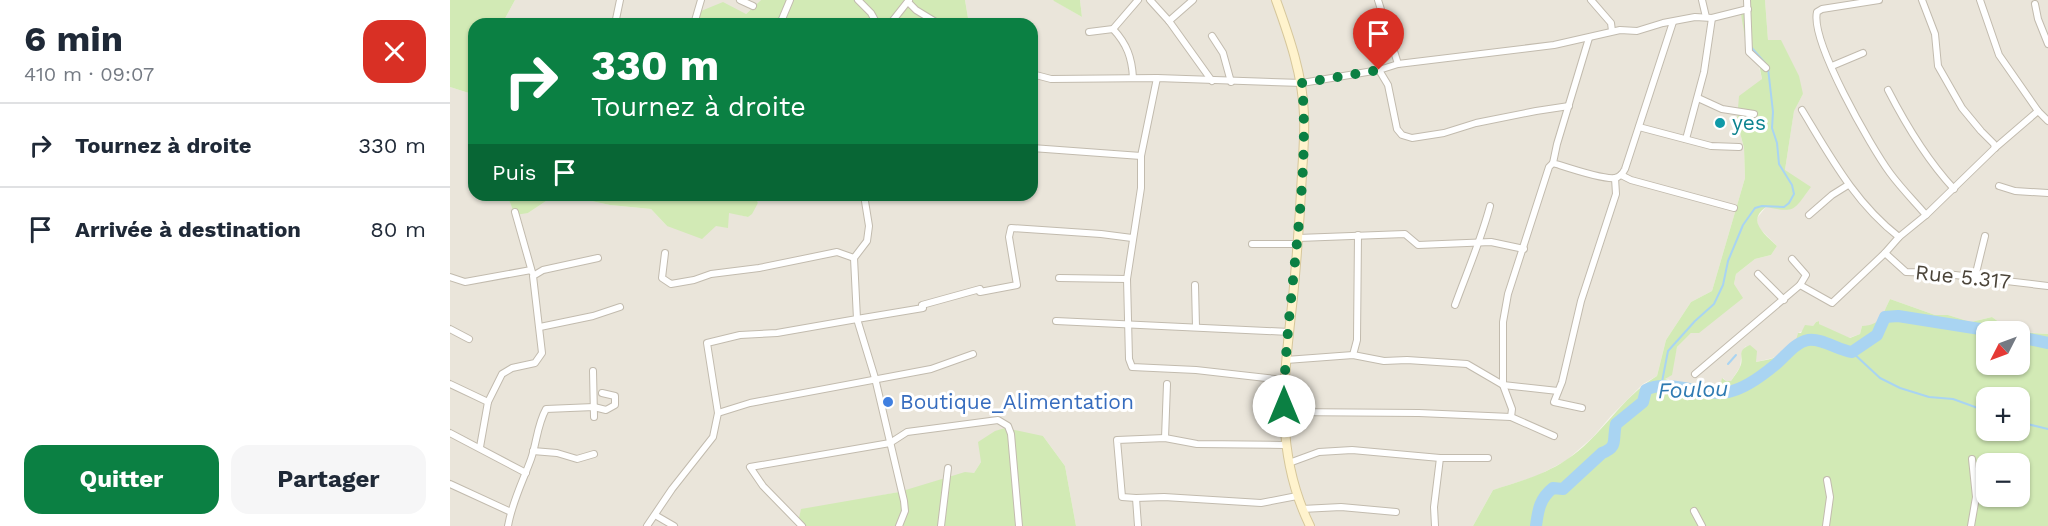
<!DOCTYPE html>
<html lang="fr">
<meta charset="utf-8">
<style>
body{margin:0;font-family:"Work Sans",sans-serif;background:#f6f6f7;color:#1f2937;height:100vh;display:flex;flex-direction:column;font-size:22px;white-space:nowrap}
*{box-sizing:border-box;margin:0}
p{font-size:20px;color:#747a83}
.icon{flex:none;width:33px;height:33px;fill:none;stroke:currentColor;stroke-width:2;stroke-linecap:round;stroke-linejoin:round}
.map{position:relative;flex:1;overflow:hidden}
.drawer{display:flex;flex-direction:column;background:#fff;width:450px}
.drawer>*{flex:none}
.banner{position:absolute;left:18px;top:18px;width:570px;height:183px;border-radius:18px;box-shadow:0 2px 4px #0004;background:#0b8043;color:#fff;overflow:hidden}
.needle{width:39px;rotate:228deg}
.buttons{position:absolute;left:1526px;top:321px;display:grid;gap:12px}
.buttons a{display:grid;place-items:center;width:54px;height:54px;border-radius:12px;background:#fff;box-shadow:0 2px 4px #0004;font-size:30px}
.pin{position:absolute;display:grid;place-items:center;width:51px;height:51px;color:#fff;margin:-62px -26px;border-radius:50% 50% 50% 0;rotate:-45deg;box-shadow:0 0 6px #0007}
.pin .icon{rotate:45deg}
.me{position:absolute;width:66px;margin:-33px;rotate:0deg;stroke-linejoin:round;filter:drop-shadow(0 0 4px #0008)}
.turn{display:flex;align-items:center;gap:21px;height:126px;padding:0 24px;font-size:27px}
.turn .icon{width:78px;height:78px;stroke-width:2.5}
.turn b{display:block;font-size:42px;line-height:51px}
.then{display:flex;align-items:center;height:57px;padding:0 24px;background:#0003;gap:12px;font-size:22px}
.round{display:grid;place-items:center;flex:none;width:63px;height:63px;border-radius:18px;background:#f6f6f7}
.summary{display:flex;align-items:center;justify-content:space-between;height:102px;padding:0 24px}
h1{font-size:36px;font-weight:700;line-height:45px}
.cta{display:flex;gap:12px;margin-top:auto;padding:12px 24px}
.cta a{flex:1;height:69px;border-radius:18px;background:#0b8043;color:#fff;font-size:24px;font-weight:700;line-height:69px;text-align:center}
.cta a+a{background:#f6f6f7;color:#1f2937}
ul{padding:0;list-style:none}
li{display:flex;align-items:center;gap:18px;height:84px;padding:0 24px;border-top:2px solid #e0e1e3}
li div{flex:1}
li b{display:block;font-size:22px}
li em{font-style:normal}
main{display:flex;flex:1;min-height:0}
.map>svg:first-child{display:block}
</style>
<main>
<section class="drawer">
<div class="summary"><div><h1>6 min</h1><p>410 m · 09:07</p></div><a class="round" style="background:#d93025;color:#fff"><svg class="icon" aria-label="close" viewBox="0 0 24 24"><path d="M6 6l12 12M18 6L6 18"/></svg></a></div>
<ul>
<li><svg class="icon" aria-label="right" viewBox="0 0 24 24"><path d="M7 20v-9h11M14 6l5 5-5 5"/></svg><div><b>Tournez à droite</b></div><em>330 m</em></li>
<li><svg class="icon" aria-label="arrive" viewBox="0 0 24 24"><path d="M6 21V4h12l-3 4 3 4H6"/></svg><div><b>Arrivée à destination</b></div><em>80 m</em></li>
</ul>
<div class="cta"><a>Quitter</a><a>Partager</a></div>
</section>
<div class="map">
<svg width="1598" height="526" viewBox="0 0 1598 526">
<rect width="100%" height="100%" fill="#f6f3ec"/>
<g fill="#eae5da">
<path d="M65,0H311L296,14L251,11L240,24H52Z"/>
<path d="M515,0H603L632,17L630,0H1293L1312,79L1287,121L1294,148L1295,178L1262,291L1241,302L1216,340L1207,376L1193,384L1161,416L1143,437L1117,460L1087,476L1043,490L1023,526H626L615,466L593,436L531,462L524,473L449,492L351,511L347,526H0V87L22,94L24,93V195H57L62,207L78,213L99,199L123,197L160,205L201,209L217,226L279,212L298,217L308,203L305,195H468L473,201L471,195H582V24H519Z"/>
<path d="M1315,0H1598V334L1561,331L1542,317L1521,322L1498,315H1485L1440,299L1430,321L1421,326H1412L1410,334L1399,338L1376,328L1369,324V321L1366,322L1363,326L1348,333L1347,340L1331,356L1306,362L1296,346L1292,351L1290,367L1281,381H1276L1273,378L1270,389L1250,388L1243,383L1235,385L1214,378L1224,359L1227,347L1241,333L1284,284L1286,274L1305,259L1321,255L1327,246L1308,227L1307,218L1316,207L1335,170L1344,110L1353,94L1318,41Z"/>
</g>
<g fill="#d2eab5" fill-rule="evenodd">
<path d="M0,0H65L52,24H24V93L22,94L0,87Z"/>
<path d="M311,0H515L519,24H240L251,11L273,2L296,14Z"/>
<path d="M603,0H630L632,17L604,1Z"/>
<path d="M1293,0H1315L1318,40H1331L1349,76L1353,94L1344,111L1335,170L1361,187C1343,211 1346,213 1316,207C1296,221 1315,234 1327,246L1321,255L1305,259L1286,274L1284,284L1293,298L1249,333H1241L1227,347L1222,375L1215,379L1235,385L1243,383L1250,388H1270L1272,378L1276,381H1281C1284,376 1288,372 1290,367C1295,357 1285,351 1300,345L1307,351L1306,362C1325,358 1343,356 1348,333H1351L1355,325L1363,326L1366,322L1369,321V324L1400,338L1410,334L1412,326C1432,325 1432,315 1440,299L1485,315H1498L1521,322L1542,317L1561,331L1536,332V364H1569V332L1598,334V526H1023L1043,490C1068,482 1094,475 1116,460C1151,438 1171,397 1207,376L1216,340L1241,302L1262,291L1295,178L1294,148L1287,121L1289,96L1312,79L1308,59L1297,50L1291,14L1296,13ZM1536,398H1569V430H1536ZM1536,464H1569V496H1536Z"/>
<path d="M57,195H305L308,203L302,214L298,217L279,213L278,228L266,226L252,239L217,226L201,209L160,205L123,197L99,199L78,213L65,215Z"/>
<path d="M555,428L593,436L615,466L626,526H347L351,509L449,492L515,472L524,473L531,462L528,442L545,431Z"/>
</g>
<g fill="none" stroke-linecap="round" stroke-linejoin="round">
<g stroke="#a9d4f2" stroke-width="2">
<path d="M1301,47L1315,63"/>
<path d="M1402,352L1430,378L1450,388L1479,397L1503,399L1536,411"/>
<path d="M1278,364L1286,355"/>
<path d="M1211,387L1218,351L1245,321L1264,304L1273,285L1278,261L1293,225L1305,208L1312,206L1334,207L1339,203L1344,194L1342,185L1329,164L1327,143L1322,128L1323,112L1318,68"/>
<path d="M1569,422L1598,429"/>
</g>
<g stroke="#a9d4f2" stroke-width="12">
<path d="M1569,337L1598,343"/>
<path d="M1086,526C1088,510 1090,498 1103,488L1113,489L1152,453C1169,447 1162,439 1166,424L1193,402L1196,390C1216,378 1255,397 1278,392C1294,389 1313,375 1325,365C1336,356 1344,343 1358,340C1373,338 1387,350 1402,352L1427,335L1435,317L1448,316L1549,332"/>
</g>
<g stroke="#c2bbae" stroke-width="8">
<g id="street">
<path d="M290,0L303,6"/>
<path d="M408,0L421,13L427,24"/>
<path d="M700,0L719,21L762,81"/>
<path d="M928,0L948,64"/>
<path d="M1141,0L1161,23L1162,31"/>
<path d="M1252,0L1256,17"/>
<path d="M1297,0L1299,52L1316,68"/>
<path d="M1429,0L1372,9L1367,12C1360,41 1421,147 1440,173C1451,188 1464,201 1476,215"/>
<path d="M1472,0L1485,34L1488,66L1512,108L1531,131L1544,144L1545,148"/>
<path d="M1530,0L1549,55L1588,111L1598,121"/>
<path d="M458,2L466,10L489,24"/>
<path d="M1585,4L1588,19L1598,44"/>
<path d="M719,21L743,0"/>
<path d="M165,24L170,0"/>
<path d="M244,24L251,0"/>
<path d="M330,24L340,0"/>
<path d="M440,24L459,0"/>
<path d="M663,29C677,44 682,58 683,78"/>
<path d="M639,32L663,29L688,0"/>
<path d="M762,36L773,53L781,82"/>
<path d="M1139,38L1107,144L1103,163C1116,167 1153,180 1165,178C1170,177 1173,173 1175,169L1223,22"/>
<path d="M1382,66L1413,53"/>
<path d="M929,70L938,85L947,129L952,135L962,138L994,133L1026,123L1086,111L1119,106"/>
<path d="M582,74L601,79L707,78L852,83L929,70L948,64L1104,45L1170,30L1187,31L1213,23L1245,17L1262,18L1298,9"/>
<path d="M707,78L691,156V188L677,279L679,359L682,367L746,370L834,380"/>
<path d="M1438,90C1456,125 1477,160 1504,189"/>
<path d="M1248,98L1272,109L1304,114"/>
<path d="M1352,110C1380,156 1405,203 1449,237"/>
<path d="M1189,127L1261,146L1289,147"/>
<path d="M1236,139L1254,72L1262,18"/>
<path d="M582,148L691,156"/>
<path d="M1171,175L1181,180L1284,208"/>
<path d="M1549,186L1565,191L1598,193"/>
<path d="M65,212L82,272"/>
<path d="M1359,215L1382,195L1398,185"/>
<path d="M848,238L955,234L968,245L1041,242L1074,249"/>
<path d="M802,244H848"/>
<path d="M215,253L212,278L221,284L244,280L261,274L309,268L387,252L404,258"/>
<path d="M1435,253L1456,272L1488,273L1598,286"/>
<path d="M1308,274L1334,300"/>
<path d="M0,277L15,282L81,270"/>
<path d="M1525,277L1535,236"/>
<path d="M609,278L677,279"/>
<path d="M745,285L746,327"/>
<path d="M1350,285L1382,303L1435,253L1449,237L1476,215L1545,148L1588,111"/>
<path d="M1005,305C1017,272 1031,240 1040,206"/>
<path d="M606,321L839,332"/>
<path d="M90,327L143,316L170,307"/>
<path d="M0,329L19,339"/>
<path d="M903,355L907,340L908,235"/>
<path d="M836,360L903,355L934,361L957,360L1017,364L1053,385L1108,391"/>
<path d="M143,371L144,417"/>
<path d="M1245,374L1350,285L1356,275L1342,259"/>
<path d="M0,384L38,402"/>
<path d="M1132,408L1104,402L1112,382L1131,301L1166,194L1165,178"/>
<path d="M834,412L969,413L1061,417L1104,436"/>
<path d="M268,413L300,403L481,369L523,354"/>
<path d="M1061,417L1062,409L1053,385V322L1058,294L1099,167L1103,163"/>
<path d="M0,433L76,473"/>
<path d="M715,438L717,384"/>
<path d="M835,445L747,444L715,438L667,440L672,497L686,498L714,497L811,503L847,496"/>
<path d="M30,447L38,402L52,374L62,368L85,363L92,353L83,276L93,270L148,258"/>
<path d="M83,451L107,453L127,459L144,454"/>
<path d="M839,463L869,452L902,450L990,458H1038"/>
<path d="M0,484L61,512"/>
<path d="M686,498L688,526"/>
<path d="M852,509L891,507L946,512"/>
<path d="M1244,511L1252,526"/>
<path d="M205,515L224,526"/>
<path d="M58,526C62,502 73,481 81,459C87,442 87,425 96,409L144,407L156,410L165,405V396L152,393"/>
<path d="M197,526L222,489L263,437L268,413L257,343L290,335L327,333L407,319L404,258L417,241L419,226L414,195"/>
<path d="M352,526L313,486L300,467L440,443L457,432L548,420L558,426L561,434L569,526"/>
<path d="M449,526L455,511L454,501L425,378L407,319L473,308L472,305L530,289V292L567,285L559,237L561,228L651,234L682,238"/>
<path d="M491,526L498,468"/>
<path d="M985,526L984,507L990,458"/>
<path d="M1376,526L1380,497L1377,480"/>
<path d="M1521,526L1526,497L1522,459"/>
</g>
</g>
<g stroke="#d6c79b" stroke-width="10">
<path id="secondary" d="M826,0C839,36 853,76 854,115C855,135 853,155 852,174C850,215 847,256 843,297C834,378 823,450 860,526"/>
</g>
<use href="#street" stroke="#fff" stroke-width="6"/>
<use href="#secondary" stroke="#fff3cd" stroke-width="8"/>
</g>
<g fill="none" stroke-linecap="round" stroke-linejoin="round">
<path stroke="#0b8043" stroke-width="10" stroke-dasharray="0 18" d="M834,406C835,298 861,191 852,83L929,70"/>
</g>
<circle fill="#0f9aa8" stroke="#fff" stroke-width="2" cx="1270" cy="123" r="6"/>
<circle fill="#3f7fe0" stroke="#fff" stroke-width="2" cx="438" cy="402" r="6"/>
<g text-anchor="middle" stroke-width="6" stroke-linejoin="round" paint-order="stroke">
<g font-size="21" fill="#0d838f" stroke="#fff" text-anchor="start">
<text x="1282" y="130">yes</text>
</g>
<g font-size="21" fill="#4b4439" stroke="#fff">
<text transform="translate(1513 277) rotate(6)" y="7">Rue 5.317</text>
</g>
<g font-size="21" fill="#366cbe" stroke="#fff" text-anchor="start">
<text x="450" y="409">Boutique_Alimentation</text>
</g>
<g font-size="22" font-style="italic" fill="#2e7ab2" stroke="#fff">
<text transform="translate(1243 389) rotate(-2)" y="8">Foulou</text>
</g>
</g>
</svg>
<div class="buttons">
<a><svg class="needle" viewBox="-14 -14 28 28"><path d="M0-13l5 13h-10z" fill="#e53935"/><path d="M0 13l5-13h-10z" fill="#747a83"/></svg></a>
<a>+</a>
<a>−</a>
</div>
<div class="pin" style="left:929px;top:70px;background:#d93025"><svg class="icon" aria-label="arrive" viewBox="0 0 24 24"><path d="M6 21V4h12l-3 4 3 4H6"/></svg></div>
<svg class="me" style="left:834px;top:406px" viewBox="-20 -20 40 40"><circle r="19" fill="#fff"/><path d="M0-13L10 11 0 6-10 11z" fill="#0b8043"/></svg>
<div class="banner">
<div class="turn"><svg class="icon" aria-label="right" viewBox="0 0 24 24"><path d="M7 20v-9h11M14 6l5 5-5 5"/></svg><div><b>330 m</b>Tournez à droite</div></div>
<div class="then">Puis<svg class="icon" aria-label="arrive" viewBox="0 0 24 24"><path d="M6 21V4h12l-3 4 3 4H6"/></svg></div>
</div>
</div>
</main>
